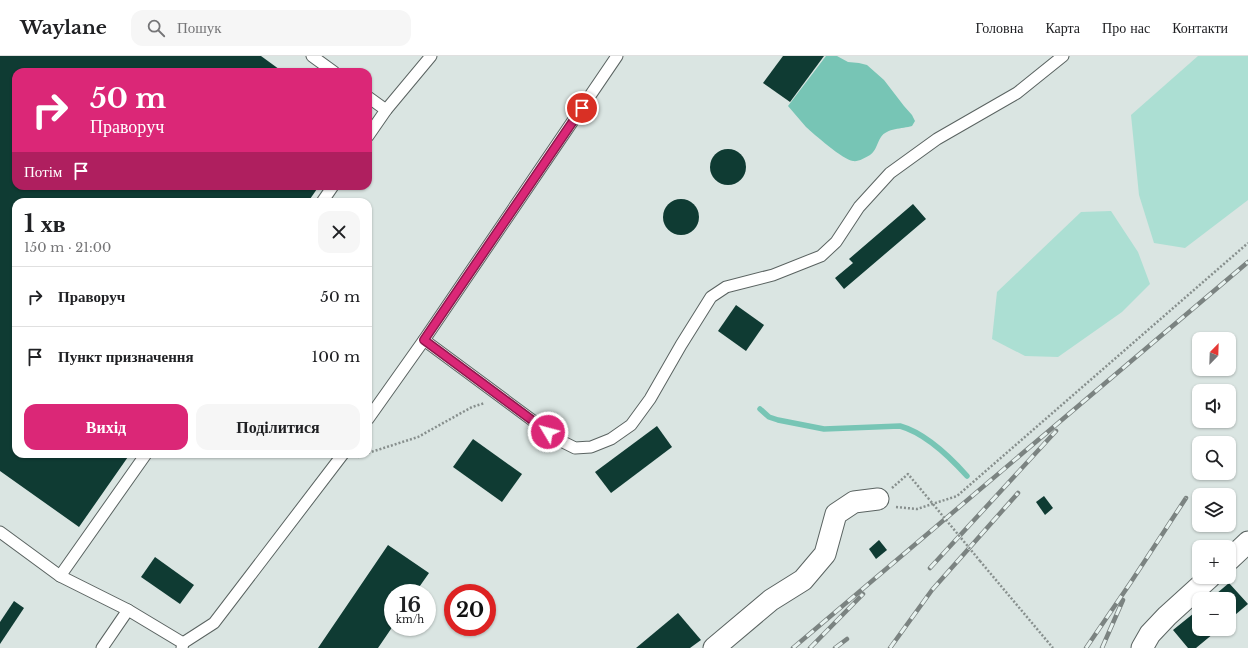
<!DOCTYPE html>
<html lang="uk">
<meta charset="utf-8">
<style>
body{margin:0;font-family:"Libre Baskerville",serif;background:#f6f6f6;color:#202124;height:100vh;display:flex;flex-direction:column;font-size:15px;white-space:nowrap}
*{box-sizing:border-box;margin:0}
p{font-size:13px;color:#757577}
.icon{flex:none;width:22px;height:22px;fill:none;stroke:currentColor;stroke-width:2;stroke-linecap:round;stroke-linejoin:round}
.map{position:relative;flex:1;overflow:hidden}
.details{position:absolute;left:12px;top:142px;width:360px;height:260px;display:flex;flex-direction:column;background:#fff;border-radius:12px;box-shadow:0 1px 3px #0004}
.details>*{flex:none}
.top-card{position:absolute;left:12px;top:12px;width:360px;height:122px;border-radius:12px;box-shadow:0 1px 3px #0004;background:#db2777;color:#fff;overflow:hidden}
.needle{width:26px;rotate:23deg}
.tools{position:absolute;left:1192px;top:276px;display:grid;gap:8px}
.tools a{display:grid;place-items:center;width:44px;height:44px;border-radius:8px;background:#fff;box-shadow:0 1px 3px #0004;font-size:20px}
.speed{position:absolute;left:384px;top:528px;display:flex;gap:8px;font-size:20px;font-weight:700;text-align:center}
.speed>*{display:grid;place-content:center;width:52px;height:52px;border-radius:50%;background:#fff;box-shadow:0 1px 3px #0004;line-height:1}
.speed small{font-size:10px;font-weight:400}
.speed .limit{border:6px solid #d22;background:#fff;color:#111}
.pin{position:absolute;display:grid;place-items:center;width:34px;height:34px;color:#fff;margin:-17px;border:2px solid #fff;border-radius:50%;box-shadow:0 1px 4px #0007}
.me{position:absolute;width:44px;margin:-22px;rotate:307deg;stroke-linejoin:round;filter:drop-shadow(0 0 3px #0008)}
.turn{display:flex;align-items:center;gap:14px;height:84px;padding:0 12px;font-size:18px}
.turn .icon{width:52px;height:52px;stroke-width:2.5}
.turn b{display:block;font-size:28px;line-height:34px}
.then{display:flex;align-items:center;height:38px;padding:0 12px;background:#0003;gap:8px;font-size:15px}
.round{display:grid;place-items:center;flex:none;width:42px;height:42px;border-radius:12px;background:#f6f6f6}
.headline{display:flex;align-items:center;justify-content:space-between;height:68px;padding:0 12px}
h1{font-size:24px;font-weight:800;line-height:30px}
.action{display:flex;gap:8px;margin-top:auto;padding:8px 12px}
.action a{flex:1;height:46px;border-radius:12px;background:#db2777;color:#fff;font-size:16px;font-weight:800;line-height:46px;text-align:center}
.action a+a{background:#f6f6f6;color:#202124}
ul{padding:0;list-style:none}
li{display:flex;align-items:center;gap:12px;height:60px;padding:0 12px;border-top:1px solid #e0e0e0}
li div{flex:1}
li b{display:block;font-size:15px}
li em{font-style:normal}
header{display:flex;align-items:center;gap:24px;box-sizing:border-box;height:56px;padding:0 20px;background:#fff;border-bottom:1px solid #e0e0e0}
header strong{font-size:19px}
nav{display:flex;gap:22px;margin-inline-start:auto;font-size:14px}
.search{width:280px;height:36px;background:#f6f6f6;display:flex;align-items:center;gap:10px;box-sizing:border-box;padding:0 14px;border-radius:12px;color:#757577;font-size:15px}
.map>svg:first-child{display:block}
</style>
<header>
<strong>Waylane</strong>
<div class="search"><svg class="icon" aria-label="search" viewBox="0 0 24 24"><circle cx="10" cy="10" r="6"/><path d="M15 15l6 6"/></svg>Пошук</div>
<nav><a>Головна</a><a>Карта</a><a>Про нас</a><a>Контакти</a></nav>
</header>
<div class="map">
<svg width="1248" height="592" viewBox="0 0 1248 592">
<rect width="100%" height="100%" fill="#dae5e2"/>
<g fill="#acdfd3">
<path d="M1198,0H1248V144L1185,192L1154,187L1139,139L1131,59Z"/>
<path d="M1111,155L1138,196L1150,228L1122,256L1058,301L1025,300L992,283L997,236L1081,156Z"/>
</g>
<path fill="#77c5b5" d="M826,0H837L848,6L859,7L867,9L884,24L904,50L912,59L915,65L912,70C902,73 887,72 881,81C877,87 876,95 870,99C865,102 858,106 853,105C843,104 814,78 806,71C800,64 794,57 788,50Z"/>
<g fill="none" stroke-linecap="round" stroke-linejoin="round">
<path stroke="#77c5b5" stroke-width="5.5" d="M760,353L769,361L778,364L824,373L900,370C925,377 950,401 967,420"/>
</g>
<g fill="#0f3b33">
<path d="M0,0H261L283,16H16V130H319L308,146H16V398H130L79,471L0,415Z"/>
<path d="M783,0H824L790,46L763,27Z"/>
<circle cx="728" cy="111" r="18"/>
<circle cx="681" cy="161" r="18"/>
<path d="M913,148L926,163L844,233L835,222L853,207L849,203Z"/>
<path d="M736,249L764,269L746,295L718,275Z"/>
<path d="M657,370L672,391L611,437L595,416Z"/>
<path d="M473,383L522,418L502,446L453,411Z"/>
<path d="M1044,440L1053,452L1045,459L1036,446Z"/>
<path d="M879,484L887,494L876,503L869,493Z"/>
<path d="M388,489L429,517L415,537H393V570L378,592H318Z"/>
<path d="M155,501L194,529L180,548L141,521Z"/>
<path d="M1229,527L1248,548L1229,564V543H1210Z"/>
<path d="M14,545L24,552L0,588V566Z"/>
<path d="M1199,553V573H1219L1196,592H1188L1173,574Z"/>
<path d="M678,557L701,584L690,592H636Z"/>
</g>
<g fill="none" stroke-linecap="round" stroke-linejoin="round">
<g stroke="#5a6361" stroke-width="13">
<g id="lane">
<path d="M312,0L334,16"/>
<path d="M368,41L386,54"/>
<path d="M368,80L386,54L431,0"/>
<path d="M322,146L333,130"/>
<path d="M424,284L559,384L575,392L591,391L611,383L631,369L650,343L681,289L711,241L726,231L773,219L821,200L836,186L859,151L890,117L937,83L1017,37L1063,0"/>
<path d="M368,363L424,284L617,0"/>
<path d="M0,476L60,520L128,554L102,592"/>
<path d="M60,520L146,398"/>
<path d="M128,554L183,587L182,592"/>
<path d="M183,587L214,567L343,398"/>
</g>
</g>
<g stroke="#5a6361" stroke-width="23">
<g id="street">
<path d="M1229,504L1248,486"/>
<path d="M714,592L771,544L803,524L825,498L836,458L854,446L878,443"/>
<path d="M1142,592L1150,578L1167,560L1210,521"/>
</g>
</g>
<g stroke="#878f8d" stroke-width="2.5" stroke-dasharray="2 2" stroke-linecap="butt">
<path d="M368,397L418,381L472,351L485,347"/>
<path d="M358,401L366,398"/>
<path d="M892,432L908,418L928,442"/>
<path d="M896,451L917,453L957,440L1248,187"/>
<path d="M980,505L1053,592"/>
</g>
<use href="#lane" stroke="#fff" stroke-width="11"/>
<use href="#street" stroke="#fff" stroke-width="21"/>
<g stroke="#7b8381" stroke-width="4.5">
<g id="rail">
<path d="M930,512L1056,375"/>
<path d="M793,592L1248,206"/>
<path d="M810,592L863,538"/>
<path d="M835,592L847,583"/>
<path d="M890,592L932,534L1018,437"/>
<path d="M1086,592L1131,526L1186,442"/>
<path d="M1102,592L1123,544"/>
</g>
</g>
<use href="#rail" stroke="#e7f2ef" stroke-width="3" stroke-dasharray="9" stroke-linecap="butt"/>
<path stroke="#878f8d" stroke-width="2.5" stroke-dasharray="2 2" stroke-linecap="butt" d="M928,442L980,505"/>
</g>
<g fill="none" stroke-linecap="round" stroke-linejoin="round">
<g stroke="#8e194d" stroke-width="10">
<path id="route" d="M548,376L424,284L582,52"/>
</g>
<use href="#route" stroke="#db2777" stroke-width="7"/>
</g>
</svg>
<div class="tools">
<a><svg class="needle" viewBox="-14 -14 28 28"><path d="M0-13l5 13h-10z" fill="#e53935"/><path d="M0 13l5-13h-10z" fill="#757577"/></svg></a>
<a><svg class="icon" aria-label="sound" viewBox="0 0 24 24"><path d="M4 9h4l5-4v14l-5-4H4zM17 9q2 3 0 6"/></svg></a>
<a><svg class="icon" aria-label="search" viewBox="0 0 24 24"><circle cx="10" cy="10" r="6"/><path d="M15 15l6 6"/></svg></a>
<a><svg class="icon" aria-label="layers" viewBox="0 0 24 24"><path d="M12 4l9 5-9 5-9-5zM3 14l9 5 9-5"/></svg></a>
<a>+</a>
<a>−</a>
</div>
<div class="speed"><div>16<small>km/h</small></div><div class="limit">20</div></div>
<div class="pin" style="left:582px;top:52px;background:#d93025"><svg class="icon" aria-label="arrive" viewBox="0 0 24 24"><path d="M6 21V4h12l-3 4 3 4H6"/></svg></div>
<svg class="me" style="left:548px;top:376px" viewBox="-20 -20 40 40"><circle r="17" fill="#db2777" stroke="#fff" stroke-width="3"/><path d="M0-11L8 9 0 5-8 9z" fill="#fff"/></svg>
<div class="top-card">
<div class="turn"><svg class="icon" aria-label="right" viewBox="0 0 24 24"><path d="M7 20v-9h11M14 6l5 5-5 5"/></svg><div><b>50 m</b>Праворуч</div></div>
<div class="then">Потім<svg class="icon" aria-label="arrive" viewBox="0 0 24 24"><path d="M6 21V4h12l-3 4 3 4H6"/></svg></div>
</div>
<section class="details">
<div class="headline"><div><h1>1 хв</h1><p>150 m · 21:00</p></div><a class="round"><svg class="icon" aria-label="close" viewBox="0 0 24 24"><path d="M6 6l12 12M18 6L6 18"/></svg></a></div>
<ul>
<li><svg class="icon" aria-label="right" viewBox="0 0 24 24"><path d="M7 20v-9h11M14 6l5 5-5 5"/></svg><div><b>Праворуч</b></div><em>50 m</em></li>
<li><svg class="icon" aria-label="arrive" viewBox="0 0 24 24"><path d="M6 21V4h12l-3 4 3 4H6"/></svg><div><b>Пункт призначення</b></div><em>100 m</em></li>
</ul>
<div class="action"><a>Вихід</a><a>Поділитися</a></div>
</section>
</div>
